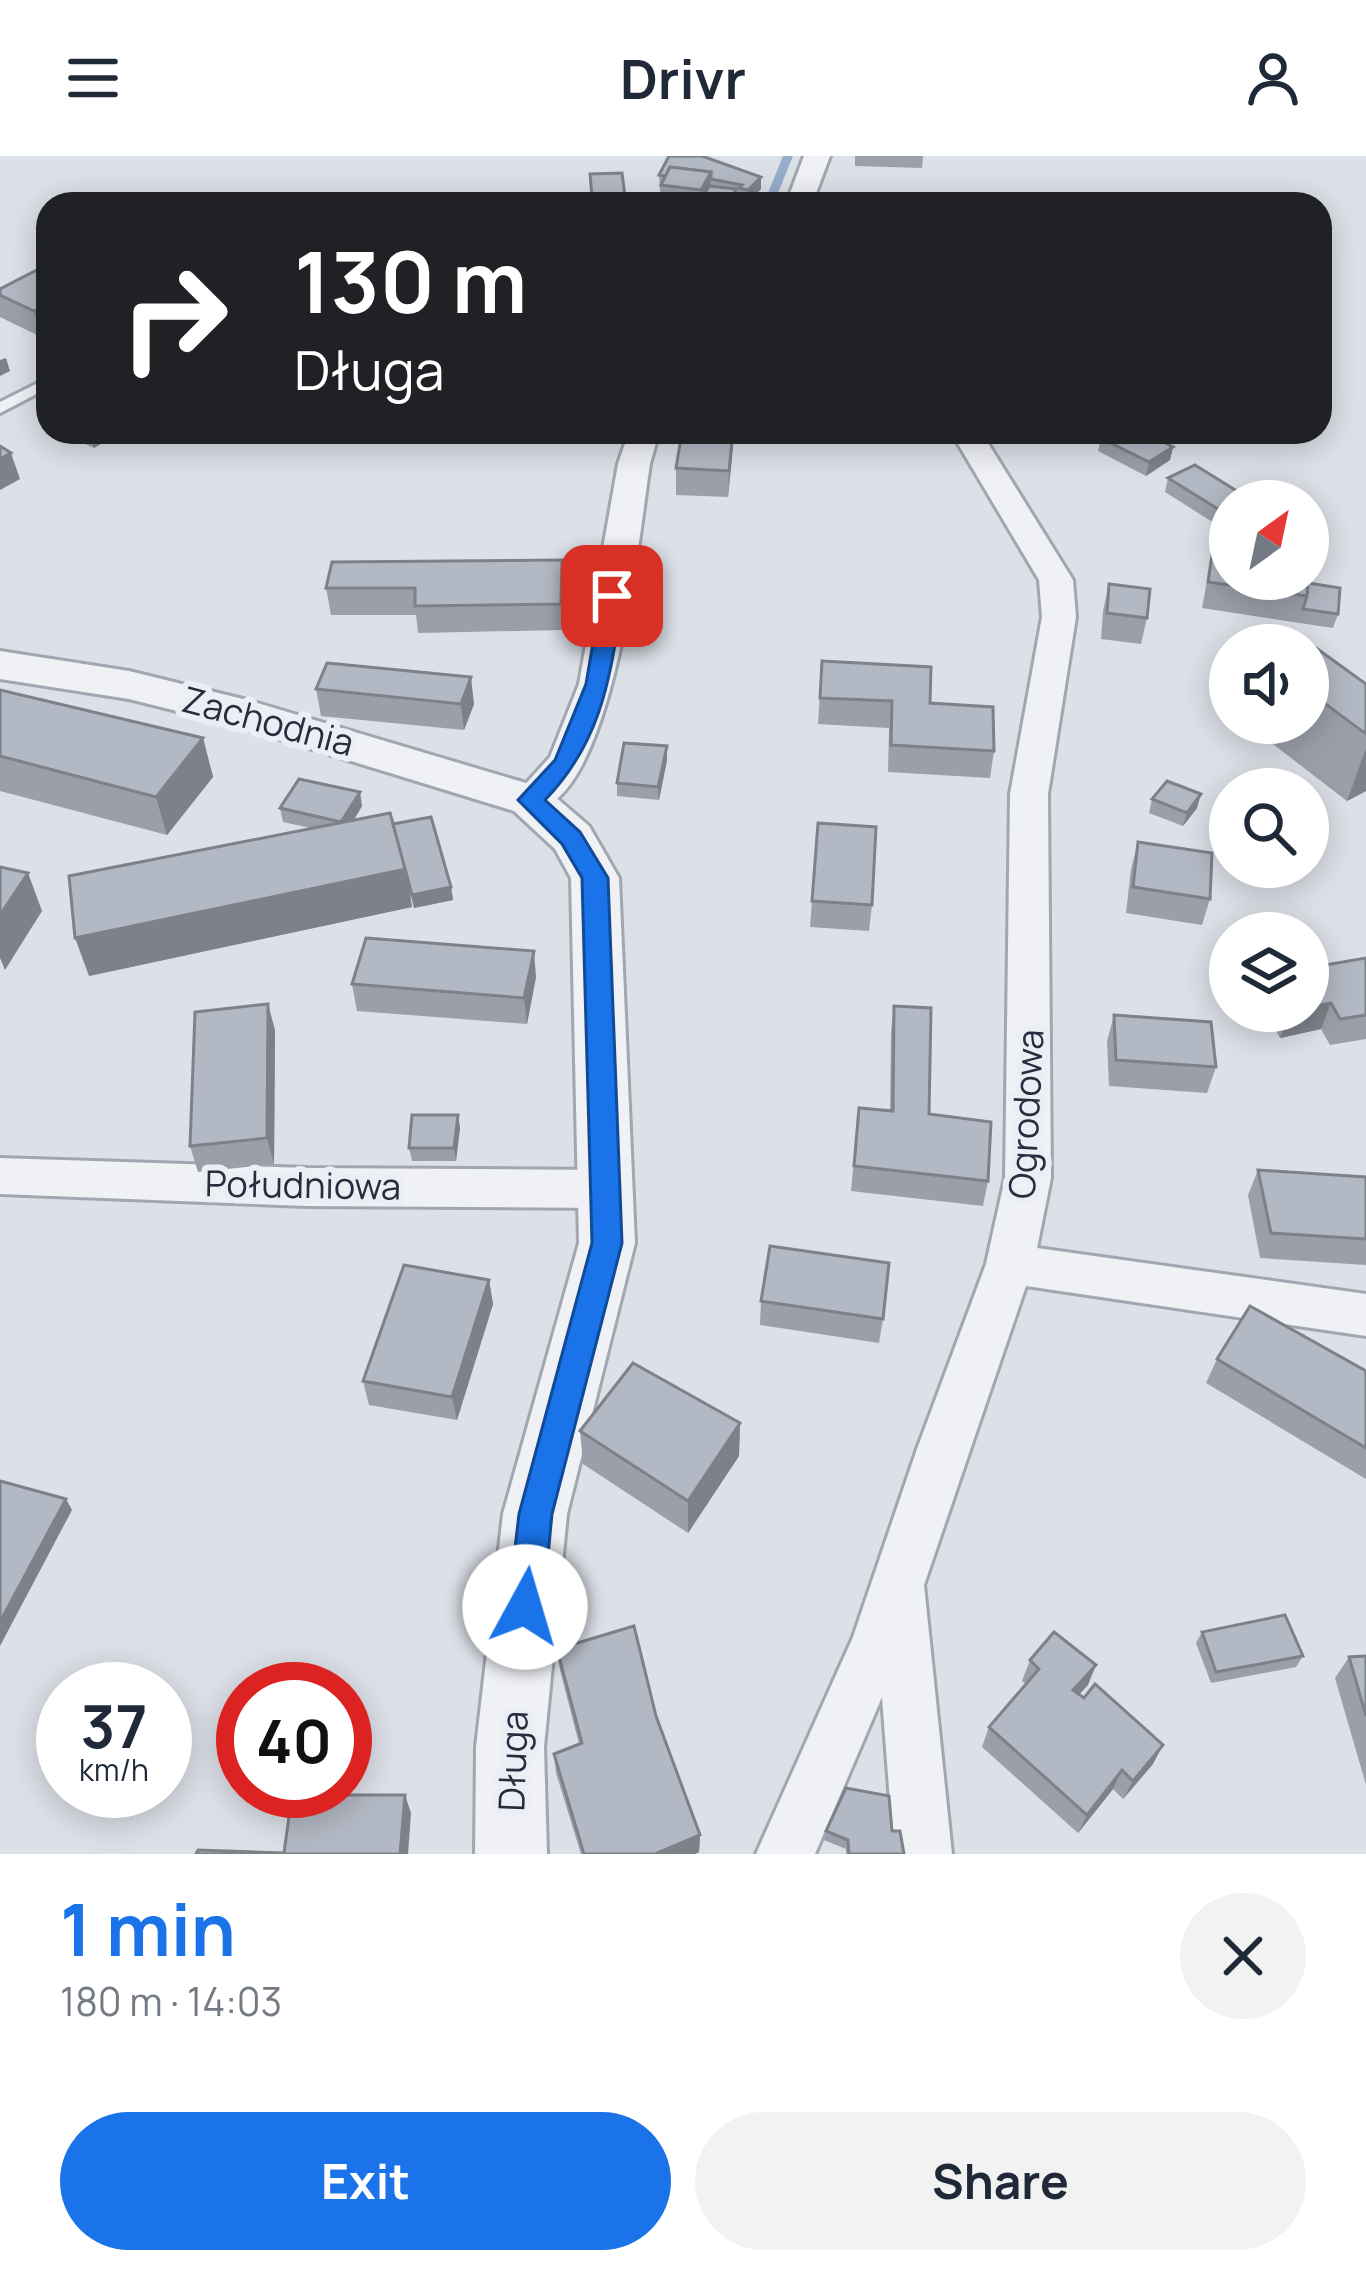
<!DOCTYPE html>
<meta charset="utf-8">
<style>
body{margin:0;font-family:Manrope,sans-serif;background:#f2f2f3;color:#1f2937;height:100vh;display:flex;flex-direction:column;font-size:45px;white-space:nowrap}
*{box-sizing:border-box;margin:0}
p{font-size:39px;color:#747a83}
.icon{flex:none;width:66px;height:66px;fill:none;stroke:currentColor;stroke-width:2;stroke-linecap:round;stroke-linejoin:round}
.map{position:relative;height:1698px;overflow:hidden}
.details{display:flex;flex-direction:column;background:#fff;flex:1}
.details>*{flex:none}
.top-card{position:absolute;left:36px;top:36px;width:1296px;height:252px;border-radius:36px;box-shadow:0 6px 30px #0003;background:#202124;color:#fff;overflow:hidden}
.needle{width:78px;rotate:33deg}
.buttons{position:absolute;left:1209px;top:324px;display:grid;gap:24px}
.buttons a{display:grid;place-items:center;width:120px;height:120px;border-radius:50%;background:#fff;box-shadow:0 6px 30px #0003;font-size:60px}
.speed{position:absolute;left:36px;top:1506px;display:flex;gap:24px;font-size:60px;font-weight:700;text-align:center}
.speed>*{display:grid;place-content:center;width:156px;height:156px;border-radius:50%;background:#fff;box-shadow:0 6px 30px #0003;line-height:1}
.speed small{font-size:30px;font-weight:400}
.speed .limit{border:18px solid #d22;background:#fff;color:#111}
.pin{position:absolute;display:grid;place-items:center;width:102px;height:102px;color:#fff;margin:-51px;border-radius:24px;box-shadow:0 6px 18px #0006}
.me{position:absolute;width:132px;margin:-66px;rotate:6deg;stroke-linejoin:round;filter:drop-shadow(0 0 9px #0008)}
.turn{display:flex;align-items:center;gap:42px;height:252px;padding:0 60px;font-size:54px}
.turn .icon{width:156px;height:156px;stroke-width:2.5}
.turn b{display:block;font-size:84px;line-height:102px}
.round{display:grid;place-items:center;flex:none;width:126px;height:126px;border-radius:63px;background:#f2f2f3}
.summary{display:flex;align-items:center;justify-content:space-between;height:204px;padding:0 60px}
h1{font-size:72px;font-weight:700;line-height:90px;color:#1a73e8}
.button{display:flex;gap:24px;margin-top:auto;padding:24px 60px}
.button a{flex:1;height:138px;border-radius:72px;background:#1a73e8;color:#fff;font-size:48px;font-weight:700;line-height:138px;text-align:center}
.button a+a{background:#f2f2f3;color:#1f2937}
header{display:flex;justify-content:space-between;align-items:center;height:156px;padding:0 60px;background:#fff;font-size:54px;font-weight:700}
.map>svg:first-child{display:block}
</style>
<header><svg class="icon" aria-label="menu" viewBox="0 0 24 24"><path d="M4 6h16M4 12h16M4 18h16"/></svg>Drivr<svg class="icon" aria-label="person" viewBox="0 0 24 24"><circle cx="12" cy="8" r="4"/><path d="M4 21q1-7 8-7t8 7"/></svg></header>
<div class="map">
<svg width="1366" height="1698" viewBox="0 0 1366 1698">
<rect width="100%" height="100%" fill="#dce0e7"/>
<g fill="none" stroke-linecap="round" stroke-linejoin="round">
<path fill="#95acca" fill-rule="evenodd" d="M783,0H793L778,37L770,39L768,37Z"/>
<g stroke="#a1a7b1" stroke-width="6">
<path id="service" d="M48,222V232L0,257V246Z"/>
</g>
<g stroke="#a1a7b1" stroke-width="6">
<g id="minor">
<path d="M804,0H830L812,48H786Z"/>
<path d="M629,276H659L650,308C640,368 612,680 517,653L511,644L550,601L579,528L618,308Z"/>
<path d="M951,276H981L1073,424L1076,461L1048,638L1051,1022L1037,1092L1366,1138V1180L1026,1130L924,1429L952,1698H894L882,1541L815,1698H756L853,1481L917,1293L986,1108L1005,1022L1010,638L1042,461L1039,424Z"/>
<path d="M0,1002L307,1012L605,1014L621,1020L628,1033L621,1046L605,1052L307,1050L0,1038Z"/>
</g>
</g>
<g stroke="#a1a7b1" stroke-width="6">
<path id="tertiary" d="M0,495L129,515L247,544L546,633L589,670L619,722L635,1087L567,1358L544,1591L547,1698H475L476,1591L503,1358L579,1087L571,722L555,693L514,655L237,570L129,543L0,523Z"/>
</g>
<use href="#service" fill="#eff1f5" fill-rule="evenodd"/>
<use href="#minor" fill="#eff1f5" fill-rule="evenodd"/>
<use href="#tertiary" fill="#eff1f5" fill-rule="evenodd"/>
</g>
<g fill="#9a9fa9">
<path d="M855,0H923L922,12L855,10Z"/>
<path d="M622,17L625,48H592L590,18Z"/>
<path d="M659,19L761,21V33L746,48H661Z"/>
<path d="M48,115V178L41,181L0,161V133Z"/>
<path d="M48,241V271L40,245Z"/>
<path d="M58,276H120L94,292Z"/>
<path d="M733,276L728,341L676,339V312Z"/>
<path d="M1101,282L1173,291L1170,304L1146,320L1098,295Z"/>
<path d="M1168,322L1245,340L1214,367L1165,336Z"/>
<path d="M1212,399L1308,427L1338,458L1333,472L1202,452Z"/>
<path d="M562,404L563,474L418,477L416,459H331L326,432Z"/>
<path d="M1109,428L1147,462L1141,488L1101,483L1103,455Z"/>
<path d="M1308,491L1366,528V635L1347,645L1252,572L1254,567H1308Z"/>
<path d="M822,505L930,547L994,595L990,622L888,616L889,572L818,568Z"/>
<path d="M316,533L474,548L464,574L321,560Z"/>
<path d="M0,534L203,582L213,621L167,679L0,635Z"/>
<path d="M667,604L659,644L617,640V627Z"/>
<path d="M1152,643L1197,652L1183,670L1149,657Z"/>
<path d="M362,650L354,664L393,668L451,731L453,744L414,752L409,734L412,751L89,820L311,672L283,666L280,652Z"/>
<path d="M818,667L872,749L869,775L810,771Z"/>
<path d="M1138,686L1210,743L1202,769L1126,757L1131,713Z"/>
<path d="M1366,802V883L1330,889L1321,873L1280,882L1265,855H1308Z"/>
<path d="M536,821L527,868L357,855L352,828Z"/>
<path d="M894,850L929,958L988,1025L983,1050L851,1035L859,952L890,954L891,876Z"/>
<path d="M1114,859L1216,911L1207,937L1109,930L1107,885Z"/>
<path d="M275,874L274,1008L198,1016L190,990Z"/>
<path d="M458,959L460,972L456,1005H412L409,992Z"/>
<path d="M1258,1014L1366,1021V1109L1260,1102L1248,1039Z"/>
<path d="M489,1124L493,1148L457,1264L369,1249L363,1225Z"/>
<path d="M761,1145L883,1163L879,1187L760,1169Z"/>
<path d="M1217,1203L1366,1215V1323L1206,1227Z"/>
<path d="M740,1267L739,1300L688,1377L583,1308L580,1275Z"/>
<path d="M1202,1476L1303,1500L1296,1511L1211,1527L1196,1487Z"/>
<path d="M557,1493L656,1560L700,1679L699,1696L695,1698H581L556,1617L554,1598L579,1588L560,1514Z"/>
<path d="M1366,1500V1629L1335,1522L1349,1501Z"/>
<path d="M1030,1504L1088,1529L1079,1539L1153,1608L1123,1643L1113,1633L1078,1677L982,1591L989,1571L1026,1528L1022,1525Z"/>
<path d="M826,1675H892L904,1698H846V1693L824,1684Z"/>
</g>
<g fill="#7d8289">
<path d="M711,16L710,40L701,46V34Z"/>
<path d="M761,21V33L748,47V34Z"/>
<path d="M48,149V178L41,181L34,155Z"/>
<path d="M6,202L10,215L0,220V204Z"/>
<path d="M89,276H120L94,292Z"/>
<path d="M733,276L732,302L728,341L729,315Z"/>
<path d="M1173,291L1170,304L1146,320L1149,306Z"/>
<path d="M11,297L20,323L0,334V303Z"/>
<path d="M1230,347V359L1214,367L1218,353Z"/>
<path d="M562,404L564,430L563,474L561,448Z"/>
<path d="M471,521L474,548L464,574L461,548Z"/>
<path d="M203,582L213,621L167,679L156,641Z"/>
<path d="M667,590V604L659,644L658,631Z"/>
<path d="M1366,592V635L1347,645Z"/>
<path d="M360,636L362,650L344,680L341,666Z"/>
<path d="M1201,638L1197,652L1183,670L1187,657Z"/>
<path d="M406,713L412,751L89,820L75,782Z"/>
<path d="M28,717L42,755L5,814L0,802V759Z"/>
<path d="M451,731L453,744L414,752L412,739Z"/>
<path d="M534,795L536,821L527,868L524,842Z"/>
<path d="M1331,847L1321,873L1280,882L1290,856L1308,855V852Z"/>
<path d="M268,848L275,874L274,1008L267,982Z"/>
<path d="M458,959L460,972L456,1005L454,992Z"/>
<path d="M489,1124L493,1148L457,1264L452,1241Z"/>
<path d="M740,1267L739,1300L688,1377V1345Z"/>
<path d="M66,1343L72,1354L0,1490V1466Z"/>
<path d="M1096,1509L1088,1529L1065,1553L1073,1534Z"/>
<path d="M1163,1589L1153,1608L1123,1643L1133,1625Z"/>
<path d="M1122,1614L1113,1633L1078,1677L1087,1659Z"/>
<path d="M405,1639L411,1657L408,1698H400Z"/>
<path d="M700,1679L699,1696L695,1698H655Z"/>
</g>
<g fill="#b3b9c4" stroke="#7d8289" stroke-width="3">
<path d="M669,0H702L761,21L748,34L739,32L742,29L711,23V16L670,11L666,20L659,19Z"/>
<path d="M670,11L711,16L701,34L661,29Z"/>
<path d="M622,17L625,40L592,41L590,18Z"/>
<path d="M709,30L736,33L733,39L746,41L742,48L701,46Z"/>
<path d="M41,112L48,115V149L34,155L0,139V133Z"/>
<path d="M682,276H733L729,315L676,312Z"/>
<path d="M1110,276H1143L1173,291L1149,306L1101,282Z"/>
<path d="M0,290L11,297L0,303Z"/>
<path d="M1195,309L1245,340L1230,345V347L1218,353L1168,322Z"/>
<path d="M1212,399L1230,402V423H1308L1309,413L1307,440L1208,426Z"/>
<path d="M562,404L561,448L415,450V432H326L332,406Z"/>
<path d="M1308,427L1340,432L1338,458L1303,453L1307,440Z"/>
<path d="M1109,428L1150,433L1147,462L1107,457Z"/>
<path d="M1312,489L1366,528V578L1308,535V491Z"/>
<path d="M822,505L931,511L930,547L993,551L994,595L891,589L892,545L820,542Z"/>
<path d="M327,507L471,521L461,548L316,533Z"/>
<path d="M0,534L203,582L156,641L0,600Z"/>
<path d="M624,587L667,590L658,631L617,627Z"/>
<path d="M299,623L360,636L341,666L280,652Z"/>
<path d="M1167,625L1201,638L1187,657L1152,643Z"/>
<path d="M390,657L406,713L75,782L69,720Z"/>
<path d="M431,661L451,731L412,739L393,668Z"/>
<path d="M818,667L876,671L872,749L812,745Z"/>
<path d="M1138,686L1212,697L1210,743L1133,731Z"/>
<path d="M0,711L28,717L0,759Z"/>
<path d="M366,782L534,795L524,842L352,828Z"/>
<path d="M1366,802V859L1340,863L1331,847L1308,852V812Z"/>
<path d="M268,848L267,982L190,990L195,856Z"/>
<path d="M894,850L931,852L929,958L991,966L988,1025L854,1010L859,952L893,955Z"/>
<path d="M1114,859L1211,866L1216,911L1116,904Z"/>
<path d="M412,959H458L454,992H409Z"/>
<path d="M1258,1014L1366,1021V1083L1271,1077Z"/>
<path d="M770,1090L889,1107L883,1163L761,1145Z"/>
<path d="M404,1109L489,1124L452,1241L363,1225Z"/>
<path d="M1250,1150L1366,1215V1292L1217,1203Z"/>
<path d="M633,1207L740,1267L688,1345L580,1275Z"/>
<path d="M0,1325L66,1343L0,1466Z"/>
<path d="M1285,1459L1303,1500L1216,1516L1202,1476Z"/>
<path d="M634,1470L656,1560L700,1679L655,1698H584L554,1598L582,1587L557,1493Z"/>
<path d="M1054,1476L1096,1509L1073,1534L1084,1542L1095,1528L1163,1589L1133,1625L1122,1614L1087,1659L989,1571L1039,1513L1030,1504Z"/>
<path d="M1366,1500V1560L1349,1501Z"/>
<path d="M846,1632L889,1640L892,1675H900L904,1698H849L848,1684L826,1675Z"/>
<path d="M292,1639H405L400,1698H196L198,1694L284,1697Z"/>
</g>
<path fill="#1a73e8" stroke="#114b97" stroke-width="3" d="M612,433L623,440C610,520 603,584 545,644L580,676L608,722L622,1087L552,1358L543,1451L538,1463L525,1468L513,1463L508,1451L519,1358L592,1087L582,722L562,688L518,644L555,604L586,528L601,440Z"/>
<g text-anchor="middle" stroke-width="12" stroke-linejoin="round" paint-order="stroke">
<g font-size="36" fill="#252d3e" stroke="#ebeff5">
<text transform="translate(268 565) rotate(15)" y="13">Zachodnia</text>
<text transform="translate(1026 958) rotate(-87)" y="13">Ogrodowa</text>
<text transform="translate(303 1029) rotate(1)" y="13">Południowa</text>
<text transform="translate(513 1605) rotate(-88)" y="13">Długa</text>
</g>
</g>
</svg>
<div class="buttons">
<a><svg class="needle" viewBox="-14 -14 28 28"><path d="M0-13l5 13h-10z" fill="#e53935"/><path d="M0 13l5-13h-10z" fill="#747a83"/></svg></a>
<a><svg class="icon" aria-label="sound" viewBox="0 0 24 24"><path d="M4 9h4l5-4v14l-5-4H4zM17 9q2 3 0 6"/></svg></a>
<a><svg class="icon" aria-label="search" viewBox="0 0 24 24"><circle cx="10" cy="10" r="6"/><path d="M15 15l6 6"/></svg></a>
<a><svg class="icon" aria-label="layers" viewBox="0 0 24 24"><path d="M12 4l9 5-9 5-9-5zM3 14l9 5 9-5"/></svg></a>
</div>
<div class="speed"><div>37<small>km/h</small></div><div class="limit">40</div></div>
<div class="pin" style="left:612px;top:440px;background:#d93025"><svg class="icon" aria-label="arrive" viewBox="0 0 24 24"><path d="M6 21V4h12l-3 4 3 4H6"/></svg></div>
<svg class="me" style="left:525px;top:1451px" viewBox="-20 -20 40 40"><circle r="19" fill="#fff"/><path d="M0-13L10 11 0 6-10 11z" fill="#1a73e8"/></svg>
<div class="top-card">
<div class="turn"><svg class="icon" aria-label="right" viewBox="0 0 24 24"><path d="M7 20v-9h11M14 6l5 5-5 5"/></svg><div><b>130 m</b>Długa</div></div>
</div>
</div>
<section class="details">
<div class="summary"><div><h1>1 min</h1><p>180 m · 14:03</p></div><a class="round"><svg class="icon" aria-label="close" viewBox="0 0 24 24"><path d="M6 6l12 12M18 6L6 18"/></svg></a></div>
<div class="button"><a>Exit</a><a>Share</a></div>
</section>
